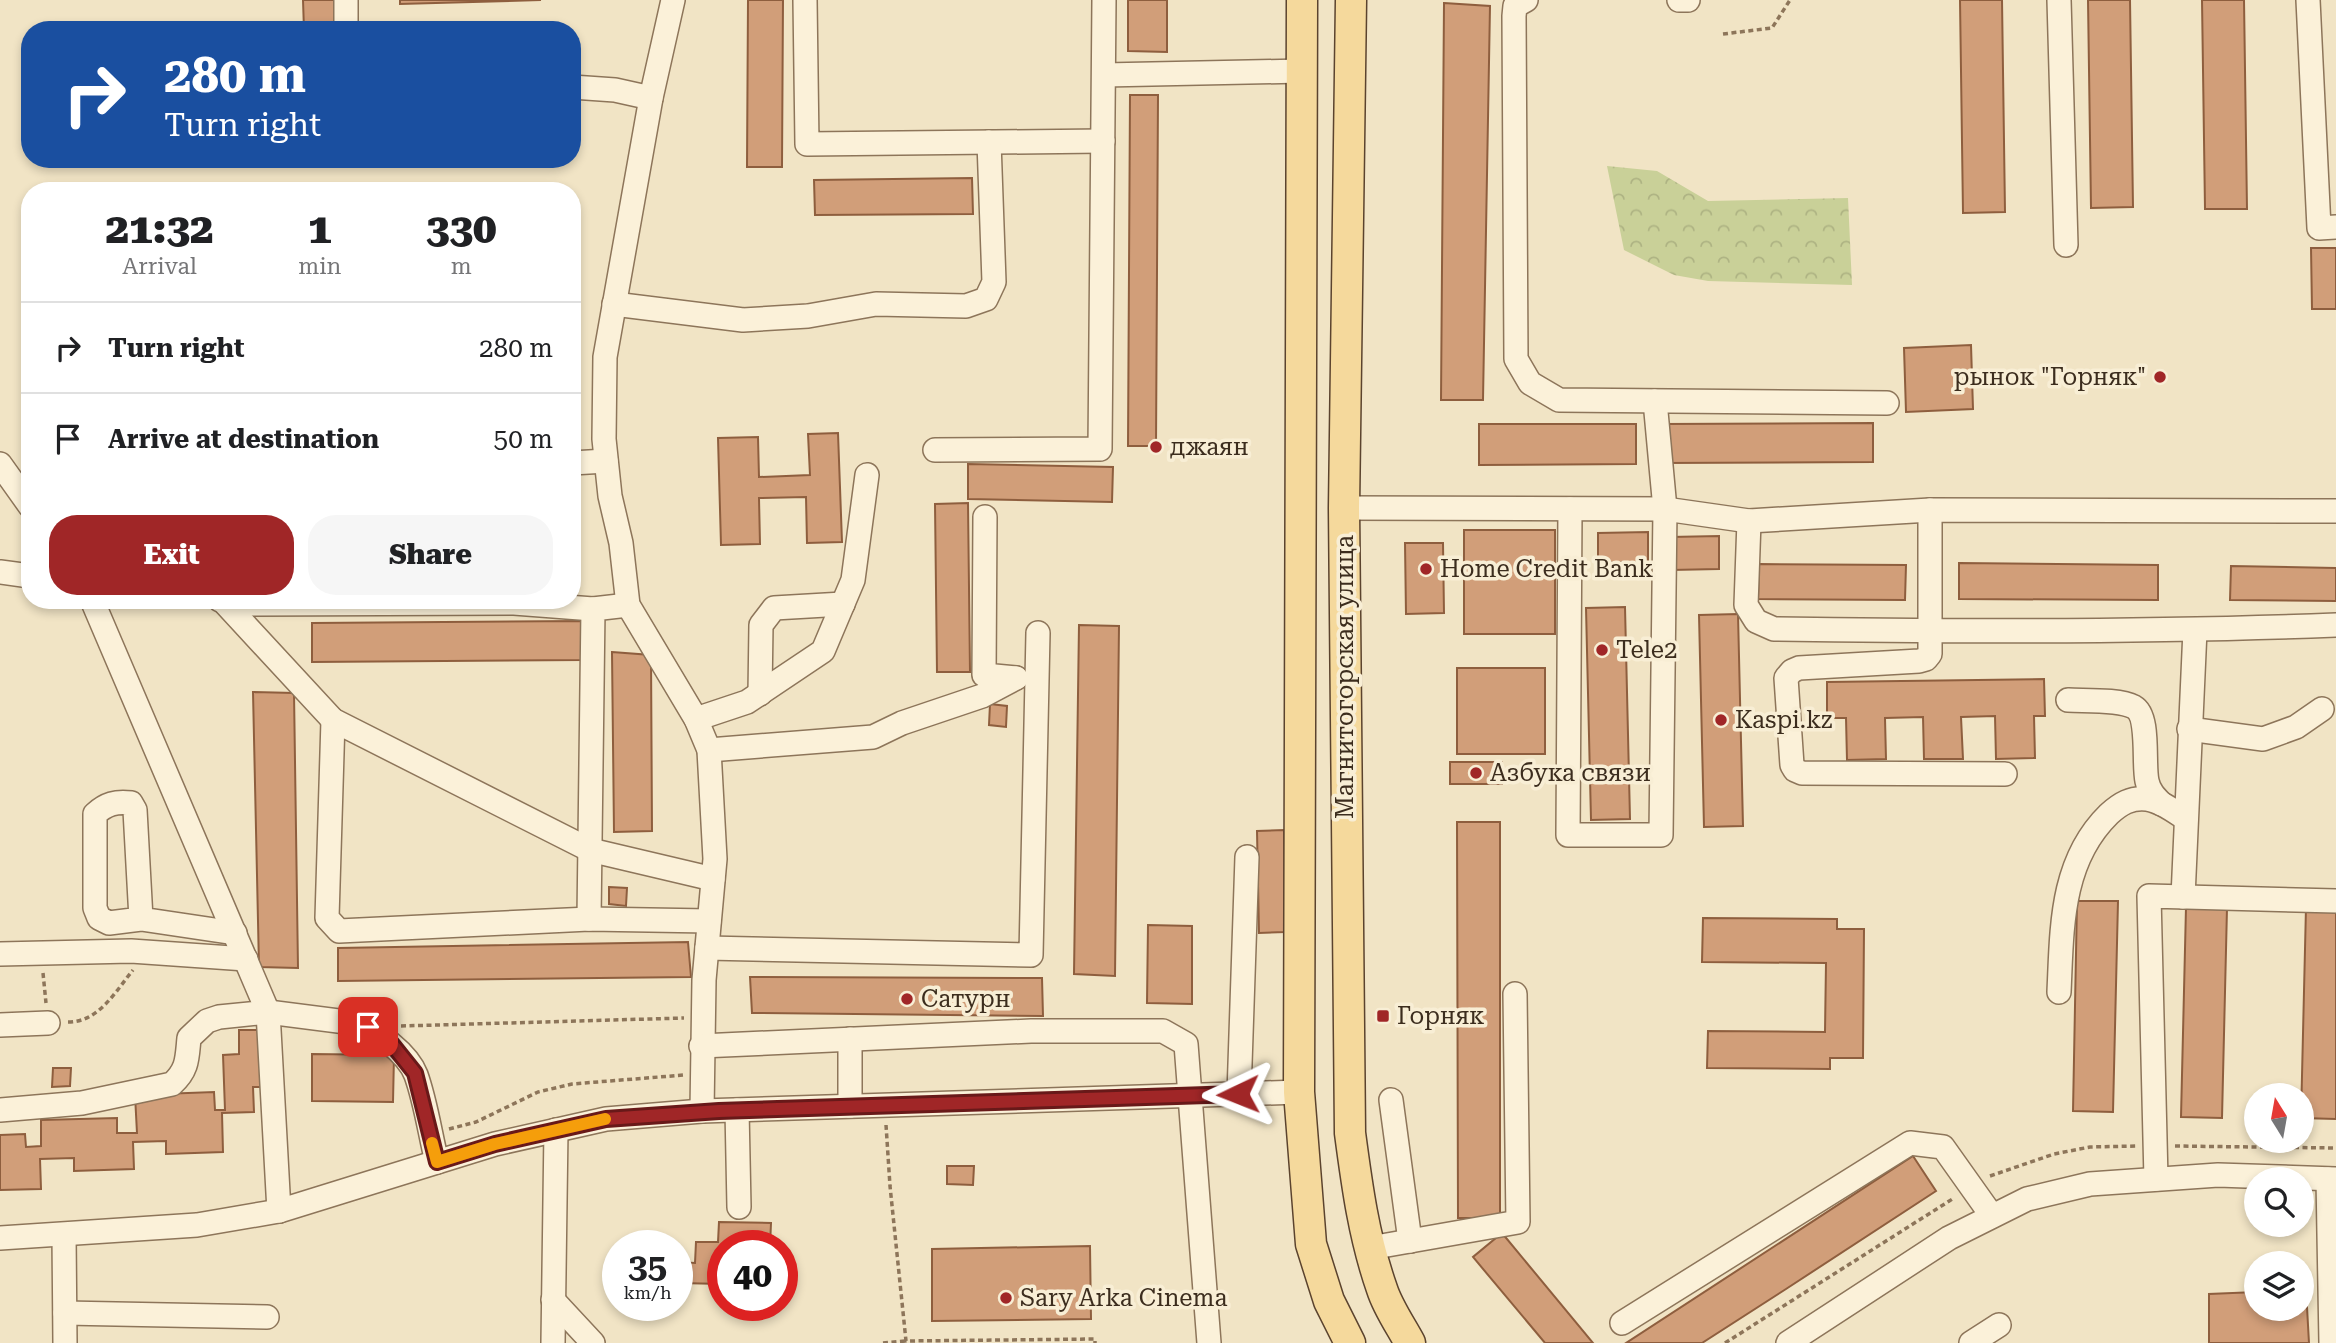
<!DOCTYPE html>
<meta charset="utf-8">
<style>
body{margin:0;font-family:"Roboto Serif",serif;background:#f6f6f6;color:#202124;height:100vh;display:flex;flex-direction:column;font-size:26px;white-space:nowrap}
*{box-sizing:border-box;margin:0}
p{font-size:23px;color:#757577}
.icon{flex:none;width:38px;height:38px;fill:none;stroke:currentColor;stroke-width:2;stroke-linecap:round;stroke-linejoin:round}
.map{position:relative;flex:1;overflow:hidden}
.drawer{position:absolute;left:21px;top:182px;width:560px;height:427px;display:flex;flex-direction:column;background:#fff;border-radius:28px;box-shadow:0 4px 10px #0003}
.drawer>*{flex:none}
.hud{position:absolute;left:21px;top:21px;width:560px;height:147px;border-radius:28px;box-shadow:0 4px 10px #0003;background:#1a4fa0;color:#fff;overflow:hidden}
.needle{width:46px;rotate:349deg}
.fabs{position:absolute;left:2244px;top:1083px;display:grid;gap:14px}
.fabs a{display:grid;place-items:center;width:70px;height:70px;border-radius:50%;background:#fff;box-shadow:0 4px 10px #0003;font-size:35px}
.speed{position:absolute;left:602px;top:1230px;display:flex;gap:14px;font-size:35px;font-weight:700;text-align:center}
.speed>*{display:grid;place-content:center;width:91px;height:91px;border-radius:50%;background:#fff;box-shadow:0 4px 10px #0003;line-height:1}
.speed small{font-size:18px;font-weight:400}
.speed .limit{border:10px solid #d22;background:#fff;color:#111}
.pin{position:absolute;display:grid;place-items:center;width:60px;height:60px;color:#fff;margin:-30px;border-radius:14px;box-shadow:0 4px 10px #0006}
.me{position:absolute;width:77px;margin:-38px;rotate:268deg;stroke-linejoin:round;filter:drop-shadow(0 0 5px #0008)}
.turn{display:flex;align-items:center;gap:24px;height:147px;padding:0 28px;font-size:32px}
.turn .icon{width:91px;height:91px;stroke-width:2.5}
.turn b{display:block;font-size:49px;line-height:60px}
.eta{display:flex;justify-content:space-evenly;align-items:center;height:119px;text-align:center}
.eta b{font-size:42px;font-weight:800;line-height:49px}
.cta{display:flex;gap:14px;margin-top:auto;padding:14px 28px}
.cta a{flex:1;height:80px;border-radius:28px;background:#a02627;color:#fff;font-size:28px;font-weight:800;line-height:80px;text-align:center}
.cta a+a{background:#f6f6f6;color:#202124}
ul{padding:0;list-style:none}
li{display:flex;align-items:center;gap:21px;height:91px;padding:0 28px;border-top:2px solid #e0e0e0}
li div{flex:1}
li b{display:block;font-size:26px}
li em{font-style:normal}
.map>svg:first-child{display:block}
</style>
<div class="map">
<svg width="2336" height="1343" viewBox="0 0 2336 1343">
<defs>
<pattern id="park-crowns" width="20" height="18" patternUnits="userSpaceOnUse" patternTransform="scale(1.75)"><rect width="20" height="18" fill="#c9d098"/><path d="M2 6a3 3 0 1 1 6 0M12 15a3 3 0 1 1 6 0" fill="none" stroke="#aeb383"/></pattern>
</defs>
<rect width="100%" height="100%" fill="#f1e4c5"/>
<path fill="url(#park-crowns)" d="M1607,166L1657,171L1708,201L1848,198L1852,285L1708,281L1674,275L1624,250Z"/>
<g fill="#d19e79" stroke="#8e5e3e" stroke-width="2">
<path d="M303,0H340L341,30H304Z"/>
<path d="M400,0H541L400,4Z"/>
<path d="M748,0H783L782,167H747Z"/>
<path d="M1128,0H1167V52L1128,51Z"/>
<path d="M1960,0H2002L2005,212L1963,213Z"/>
<path d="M2088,0H2130L2133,207L2091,208Z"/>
<path d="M2202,0H2244L2247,209H2205Z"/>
<path d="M1444,3L1490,6L1483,400H1441Z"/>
<path d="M1130,95H1158L1156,446H1128Z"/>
<path d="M972,178L973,214L815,215L814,180Z"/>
<path d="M2311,248H2336V309H2312Z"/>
<path d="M1971,345L1973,409L1906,412L1904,348Z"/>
<path d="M1873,423V462L1662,463V424Z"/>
<path d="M1479,424H1636V464L1479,465Z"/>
<path d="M838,433L842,542L807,543L806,497L759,498L760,544L721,545L718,438L758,437L759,477L810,475L808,434Z"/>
<path d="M968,464L1113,467L1112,502L968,499Z"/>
<path d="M968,503L970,672H937L935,504Z"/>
<rect x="1464" y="530" width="91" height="104"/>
<path d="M1648,532V562H1598V533Z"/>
<path d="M1719,536V569L1671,570L1670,537Z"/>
<path d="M1405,543H1443L1444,613L1406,614Z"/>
<path d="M1959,563L2158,565V600L1959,599Z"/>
<path d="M1759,564L1906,565L1905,600L1758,599Z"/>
<path d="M2231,566L2336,568V601L2230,600Z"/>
<path d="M1625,607L1630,819L1591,820L1586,608Z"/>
<path d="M1738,614L1743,826L1704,827L1699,615Z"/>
<path d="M581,621L582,660L312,662V623Z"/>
<path d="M1079,625L1119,626L1115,976L1074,974Z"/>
<path d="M612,652L651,655L652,831L614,832Z"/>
<rect x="1457" y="668" width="88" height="86"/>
<path d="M2044,679L2045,716H2034L2035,758L1996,759L1995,716L1961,717L1963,759H1924L1923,717L1885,718L1886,759L1847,760L1846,718H1827V682Z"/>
<path d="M253,692L294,693L298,968L259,967Z"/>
<path d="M990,704L1007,706L1006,727L989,725Z"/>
<rect x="1450" y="762" width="52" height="22"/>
<path d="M1457,822H1500V1218H1458Z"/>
<path d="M1284,830L1285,932L1259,933L1257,831Z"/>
<path d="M609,887L627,888L626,906L609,904Z"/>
<path d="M2077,901H2118L2113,1112L2073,1111Z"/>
<path d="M2186,907L2227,908L2222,1118L2181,1117Z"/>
<path d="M2306,907L2336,908V1119L2301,1118Z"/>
<path d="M1703,918L1837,919V929H1864L1863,1058H1830V1069L1707,1068L1708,1031L1825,1032L1826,963L1702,962Z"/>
<path d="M1148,925L1192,926V1004L1147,1003Z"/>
<path d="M688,942L691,977L338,981V948Z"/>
<path d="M750,977L1042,978L1043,1016L752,1013Z"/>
<path d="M239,1030H263L265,1087H253L254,1112L222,1113L223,1152L166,1154V1141L133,1142L134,1169L74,1171V1158L40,1159L41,1189L0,1190V1135L25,1134L26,1147L41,1146V1120L117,1118V1133H137L135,1095L214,1092L215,1110H225L223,1055L239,1054Z"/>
<path d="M312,1054L394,1055L393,1102L312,1101Z"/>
<path d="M53,1068H71L70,1086L52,1087Z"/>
<path d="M1913,1156L1936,1191L1786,1289L1702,1343H1626Z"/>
<path d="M947,1166H974L973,1185L947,1184Z"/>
<path d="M719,1222L771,1223L770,1246H723V1284L679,1283L680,1262L695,1263L696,1242H718Z"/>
<path d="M1502,1233L1593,1343H1545L1473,1257Z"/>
<path d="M1090,1246L1091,1319L932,1321V1249Z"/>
<path d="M2306,1289L2309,1343H2209V1294L2256,1292V1309H2301V1290Z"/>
</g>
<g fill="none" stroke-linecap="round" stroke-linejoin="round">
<g stroke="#8d755a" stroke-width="26">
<g id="minor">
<path d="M673,0L651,98L605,357L604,439L610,496L621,543L628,605L696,719L709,750L715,859L704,980L702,1111"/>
<path d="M805,0L807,144L1103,141"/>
<path d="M1526,0L1515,6L1514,16L1516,359L1530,383L1559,400L1887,403"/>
<path d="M1679,0H1688"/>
<path d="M2059,0L2066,245"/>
<path d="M2308,0L2319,228L2336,227"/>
<path d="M346,30V0"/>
<path d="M1104,75L1302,71"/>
<path d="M572,87L615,90L651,98"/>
<path d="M614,304L743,320L808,316L876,304L966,306L986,299L994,282L989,142"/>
<path d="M935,450L1100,449L1104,0"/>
<path d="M572,463L606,461"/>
<path d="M0,464L30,506"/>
<path d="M1344,508L1665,509L1749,521L1930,510L2336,511"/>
<path d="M1570,509L1568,835H1661L1665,509L1655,401"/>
<path d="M1930,510V654L1926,659L1919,661L1799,668L1792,671L1786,678L1792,765L1795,770L1802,773L2005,774"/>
<path d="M985,517L984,675L1016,678"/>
<path d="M1749,521L1746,605L1756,621L1774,629C1962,632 2149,632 2336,625"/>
<path d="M0,572L30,576"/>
<path d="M92,600L268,1012L279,1211"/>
<path d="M220,600L252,604L514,603L593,609"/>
<path d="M222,600L333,720L590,850L713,879"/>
<path d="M760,694L761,625L774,608L843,604"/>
<path d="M2068,700C2085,701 2119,699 2134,707C2150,716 2143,764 2147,781C2149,791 2155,797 2162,804"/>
<path d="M696,719L747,702L823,651L853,580L867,475"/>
<path d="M333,720L327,918L339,931L589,919L709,921"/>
<path d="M2189,729L2263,739L2296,727L2322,709"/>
<path d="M709,750L873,737L902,723L982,696L1016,678"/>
<path d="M2183,897L2195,630"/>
<path d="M141,919L135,810L131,803C116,801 106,804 95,814V908L99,918L109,923L141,919L235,933"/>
<path d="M589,919L593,609L628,605"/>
<path d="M707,948L1031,955L1038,633"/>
<path d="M0,954L131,951L246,959"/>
<path d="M2059,992C2062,929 2060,862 2109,814C2120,804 2131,797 2147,799C2161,801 2174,811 2186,819"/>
<path d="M0,1025L48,1023"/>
<path d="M850,1039V1106"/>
<path d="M701,1046L1031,1031H1163L1186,1044L1209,1343"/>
<path d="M1239,1094L1247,857"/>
<path d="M1391,1100L1410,1241"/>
<path d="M0,1110L82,1103L172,1084C188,1070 187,1058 189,1038L207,1021L219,1017L268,1012L354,1023C376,1029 408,1054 416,1075C426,1103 430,1134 437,1162"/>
<path d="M737,1110L739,1207"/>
<path d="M2156,1179L2149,896L2336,901"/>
<path d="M2328,1179L2331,1343"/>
<path d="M64,1235L65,1343"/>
<path d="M0,1238L197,1225L279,1211L495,1144L606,1119L702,1111L1299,1092"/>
<path d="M1370,1248L1518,1222L1515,994"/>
<path d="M553,1300L593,1343"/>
<path d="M65,1313L267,1317"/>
<path d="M1622,1323L1910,1143L1943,1147L1992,1216"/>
<path d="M553,1343L556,1130"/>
<path d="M1788,1343L1949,1238L2027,1199L2090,1184L2218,1175L2336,1179"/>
<path d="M1971,1343L1999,1325"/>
</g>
</g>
<g stroke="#5b432e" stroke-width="33">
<g id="major">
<path d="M1302,0L1299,1092L1311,1244L1329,1301L1350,1343"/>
<path d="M1351,0L1344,508L1350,1133C1357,1186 1364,1238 1382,1289C1388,1308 1401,1326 1410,1343"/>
</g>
</g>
<g stroke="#8d755a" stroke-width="3.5" stroke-dasharray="5 3.5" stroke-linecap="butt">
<path d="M1723,34L1772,28L1790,0"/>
<path d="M43,973L46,1003"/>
<path d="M68,1022C99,1022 115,992 133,970"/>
<path d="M401,1026L684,1018"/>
<path d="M886,1125L890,1186L906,1341L1095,1339V1343"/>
<path d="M449,1129L476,1122L538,1092L572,1084L684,1075"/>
<path d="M2175,1146L2336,1148"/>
<path d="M1990,1176L2054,1154L2090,1147L2136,1146"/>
<path d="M883,1343L906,1341"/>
<path d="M1725,1343L1954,1198"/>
</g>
<use href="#minor" stroke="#fbf1d9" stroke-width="23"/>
<use href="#major" stroke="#f5d99c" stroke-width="30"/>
</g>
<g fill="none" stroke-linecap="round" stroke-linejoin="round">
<g stroke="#681919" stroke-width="18">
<path id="route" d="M368,1027L391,1043L415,1073L437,1162L495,1144L606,1119L719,1111L1238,1094"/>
</g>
<use href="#route" stroke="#a02627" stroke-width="12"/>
<path stroke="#f59e0b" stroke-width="12" d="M432,1143L437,1162L495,1144L605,1119"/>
</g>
<g fill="#a02627" stroke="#f8eed5" stroke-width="2.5">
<circle cx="2160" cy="377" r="7"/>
<circle cx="1156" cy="447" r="7"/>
<circle cx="1426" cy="569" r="7"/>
<circle cx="1602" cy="650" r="7"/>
<circle cx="1721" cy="720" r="7"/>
<circle cx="1476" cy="773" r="7"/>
<circle cx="907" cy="999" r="7"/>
<rect x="1376" y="1009" width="14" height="14" rx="3.5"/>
<circle cx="1006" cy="1298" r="7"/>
</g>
<g text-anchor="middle" stroke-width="7" stroke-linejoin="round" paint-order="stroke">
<g font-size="24" fill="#3c2d1e" stroke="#f8eed5" text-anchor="start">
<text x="2146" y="385" text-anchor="end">рынок "Горняк"</text>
<text x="1170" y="455">джаян</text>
<text x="1440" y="577">Home Credit Bank</text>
<text x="1616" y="658">Tele2</text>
<text x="1735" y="728">Kaspi.kz</text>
<text x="1490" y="781">Азбука связи</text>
<text x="921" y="1007">Сатурн</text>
<text x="1397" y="1024">Горняк</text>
<text x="1020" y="1306">Sary Arka Cinema</text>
</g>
<g font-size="24" fill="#3c2d1e" stroke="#f8eed5">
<text transform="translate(1345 677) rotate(-90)" y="8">Магнитогорская улица</text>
</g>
</g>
</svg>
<div class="fabs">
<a><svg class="needle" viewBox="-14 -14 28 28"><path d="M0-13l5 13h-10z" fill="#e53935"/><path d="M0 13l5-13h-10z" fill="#757577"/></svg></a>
<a><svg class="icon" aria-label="search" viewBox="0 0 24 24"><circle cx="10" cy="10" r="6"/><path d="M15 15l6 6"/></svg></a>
<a><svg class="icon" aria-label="layers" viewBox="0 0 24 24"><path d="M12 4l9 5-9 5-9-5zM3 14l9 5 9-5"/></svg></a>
</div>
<div class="speed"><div>35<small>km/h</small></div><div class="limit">40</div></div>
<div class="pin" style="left:368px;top:1027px;background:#d93025"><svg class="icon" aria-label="arrive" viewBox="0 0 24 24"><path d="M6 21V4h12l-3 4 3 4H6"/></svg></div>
<svg class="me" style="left:1238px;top:1094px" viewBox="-20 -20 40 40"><path d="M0-17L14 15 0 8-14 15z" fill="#a02627" stroke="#fff" stroke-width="4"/></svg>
<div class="hud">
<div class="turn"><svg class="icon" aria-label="right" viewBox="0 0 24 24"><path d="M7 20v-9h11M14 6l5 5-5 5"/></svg><div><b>280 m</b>Turn right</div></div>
</div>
<section class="drawer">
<div class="eta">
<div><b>21:32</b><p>Arrival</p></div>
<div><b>1</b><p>min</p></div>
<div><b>330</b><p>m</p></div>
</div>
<ul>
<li><svg class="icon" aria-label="right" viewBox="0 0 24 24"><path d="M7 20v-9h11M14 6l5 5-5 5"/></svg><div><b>Turn right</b></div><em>280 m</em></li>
<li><svg class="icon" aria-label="arrive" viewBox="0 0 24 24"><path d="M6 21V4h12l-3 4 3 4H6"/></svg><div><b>Arrive at destination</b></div><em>50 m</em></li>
</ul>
<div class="cta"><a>Exit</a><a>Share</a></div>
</section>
</div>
